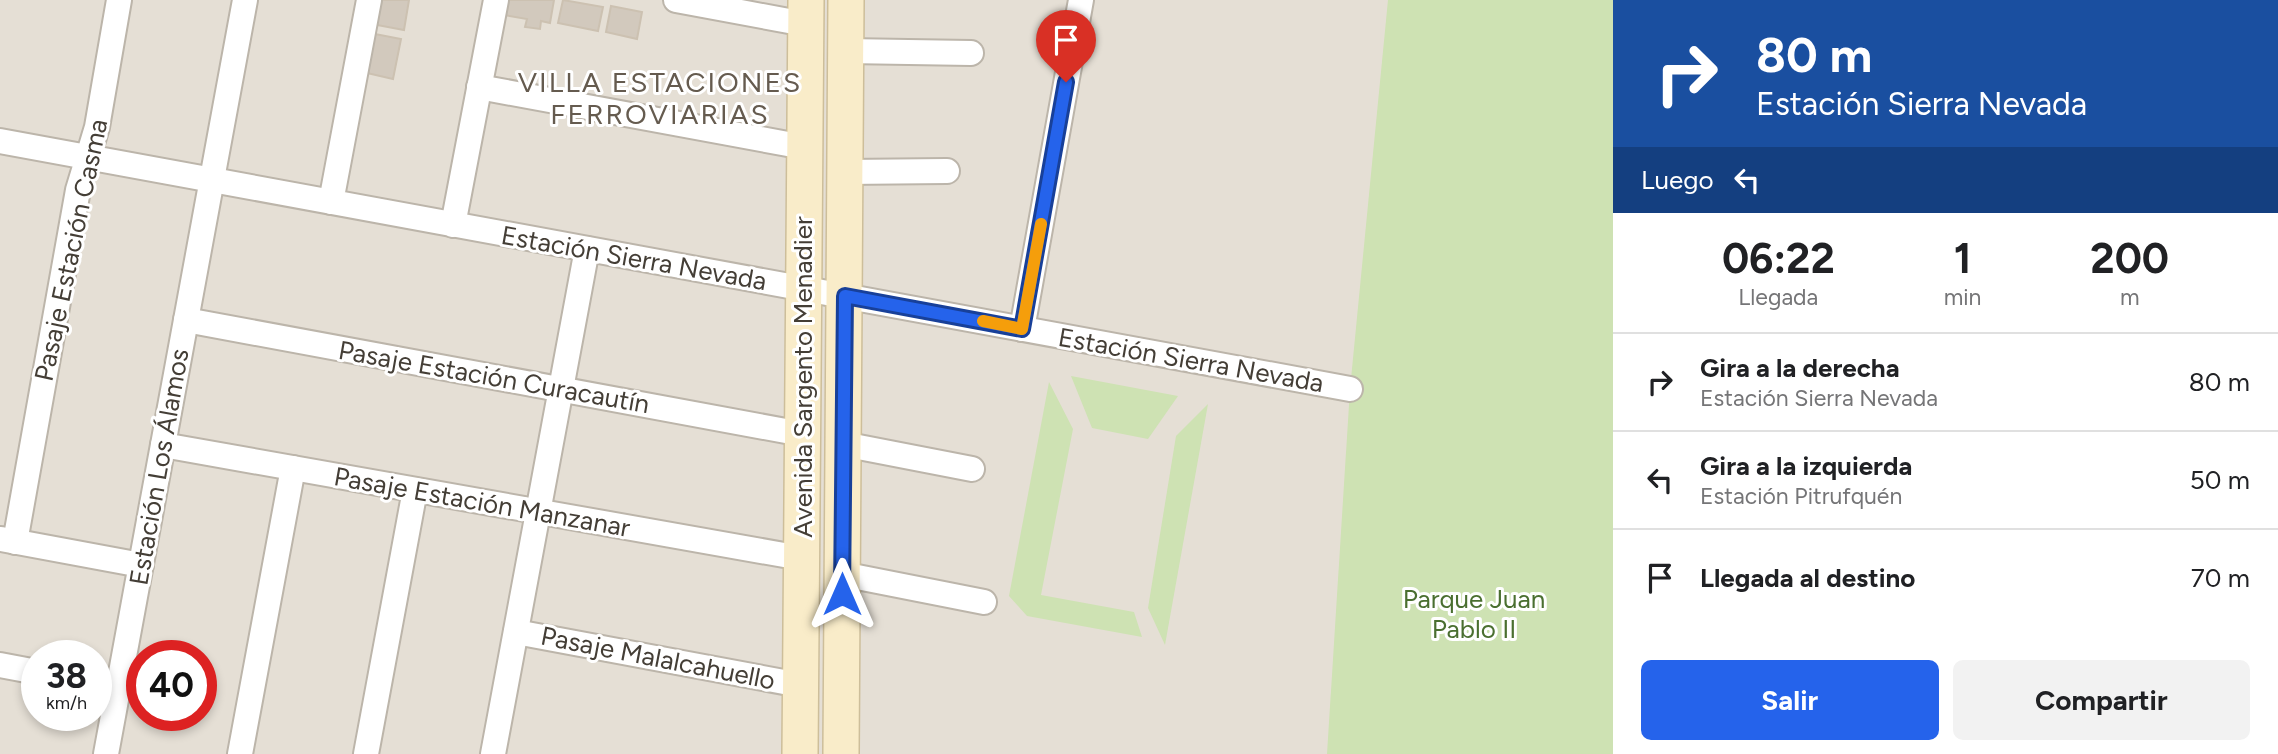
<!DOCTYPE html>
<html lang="es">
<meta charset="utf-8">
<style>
body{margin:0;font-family:Figtree,sans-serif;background:#f2f2f2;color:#202124;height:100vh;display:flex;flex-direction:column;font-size:26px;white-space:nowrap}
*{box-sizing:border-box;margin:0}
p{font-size:23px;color:#757577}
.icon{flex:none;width:38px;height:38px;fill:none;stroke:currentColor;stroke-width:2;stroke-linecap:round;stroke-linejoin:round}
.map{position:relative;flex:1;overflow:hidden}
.side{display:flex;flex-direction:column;background:#fff;width:665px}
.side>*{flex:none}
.banner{background:#1a4fa0;color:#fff;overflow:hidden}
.speed{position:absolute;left:21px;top:640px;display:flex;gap:14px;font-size:35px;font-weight:700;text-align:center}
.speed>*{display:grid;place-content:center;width:91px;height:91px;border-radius:50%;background:#fff;box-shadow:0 4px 10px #0003;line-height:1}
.speed small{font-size:18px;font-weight:400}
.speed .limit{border:10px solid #d22;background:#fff;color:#111}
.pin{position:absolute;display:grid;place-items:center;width:60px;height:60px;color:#fff;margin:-72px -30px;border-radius:50% 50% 50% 0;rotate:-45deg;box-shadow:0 0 7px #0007}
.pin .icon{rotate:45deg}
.me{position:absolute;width:77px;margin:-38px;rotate:0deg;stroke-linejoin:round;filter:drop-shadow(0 0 5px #0008)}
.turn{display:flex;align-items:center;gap:24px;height:147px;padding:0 28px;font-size:32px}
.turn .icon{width:91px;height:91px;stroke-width:2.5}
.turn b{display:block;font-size:49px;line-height:60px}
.then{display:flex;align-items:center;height:66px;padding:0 28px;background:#0003;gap:14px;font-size:26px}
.eta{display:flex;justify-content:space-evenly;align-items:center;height:119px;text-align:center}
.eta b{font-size:42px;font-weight:700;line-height:49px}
.cta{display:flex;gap:14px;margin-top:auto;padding:14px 28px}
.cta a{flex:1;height:80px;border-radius:10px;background:#2563eb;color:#fff;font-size:28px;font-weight:700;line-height:80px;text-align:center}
.cta a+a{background:#f2f2f2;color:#202124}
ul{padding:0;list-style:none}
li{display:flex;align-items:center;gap:21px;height:98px;padding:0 28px;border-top:2px solid #e0e0e0}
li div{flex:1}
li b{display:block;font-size:26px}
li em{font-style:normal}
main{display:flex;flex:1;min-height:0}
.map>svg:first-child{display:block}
</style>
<main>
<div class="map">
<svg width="1613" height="754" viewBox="0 0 1613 754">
<rect width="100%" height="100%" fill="#f1eee7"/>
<path fill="#e5dfd5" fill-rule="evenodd" d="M0,0H1613V754H0ZM37,656H96V716H37ZM142,656H201V716H142Z"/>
<g fill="#cee2b3">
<path d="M1388,0H1613V754H1327L1350,389Z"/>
<path d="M1071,376L1178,396L1148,439L1092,428Z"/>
<path d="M1049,382L1073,429L1041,595L1134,612L1142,637L1027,616L1009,596Z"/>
<path d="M1208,404L1165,645L1148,608L1176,436Z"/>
</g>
<g fill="#d2c9bd" stroke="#ccc1b1" stroke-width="2">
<path d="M382,0H409L404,30L377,25Z"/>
<path d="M500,0H554L550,23L541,21L540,29L525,27L527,19L498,14Z"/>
<path d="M563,0L603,7L598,31L558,23Z"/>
<path d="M611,6L642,12L637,39L606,32Z"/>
<path d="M375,34L401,39L393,79L367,73Z"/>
</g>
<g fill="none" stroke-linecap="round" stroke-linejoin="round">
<g stroke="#bcb5aa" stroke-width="28">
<g id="street">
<path d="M676,0L805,24"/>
<path d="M846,51L971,53"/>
<path d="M479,87L804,147"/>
<path d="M0,141L1350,389"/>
<path d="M845,172L947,171"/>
<path d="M331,202L369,0"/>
<path d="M453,225L496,0"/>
<path d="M186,320L802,434"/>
<path d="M1022,329L1081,0"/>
<path d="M843,444L972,469"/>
<path d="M163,445L801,558"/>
<path d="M1,539L141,565"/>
<path d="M15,542L78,190L97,127L119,0"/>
<path d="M842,574L984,602"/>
<path d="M516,632L800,685"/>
<path d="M0,665L37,672"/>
<path d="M96,683L119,687"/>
<path d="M106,754L245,0"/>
<path d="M240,754L293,468"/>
<path d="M366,754L415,490"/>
<path d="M493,754L587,249"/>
</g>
</g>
<g stroke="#cdbe9a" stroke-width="38">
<g id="secondary">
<path d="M800,754L806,0"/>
<path d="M841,754L846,0"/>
</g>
</g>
<use href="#street" stroke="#fff" stroke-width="24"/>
<use href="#secondary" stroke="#f9ecc9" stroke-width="35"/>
</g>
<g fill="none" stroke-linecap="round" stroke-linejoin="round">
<g stroke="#184099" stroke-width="18">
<path id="route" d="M842,594L845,296L1022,329L1066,82"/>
</g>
<use href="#route" stroke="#2563eb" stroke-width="12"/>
<path stroke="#f59e0b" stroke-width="12" d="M983,321L1022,329L1041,224"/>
</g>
<g text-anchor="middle" stroke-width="6" stroke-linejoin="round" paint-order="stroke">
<g font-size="26" fill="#443e36" stroke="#fff">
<text transform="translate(71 250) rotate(-78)" y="9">Pasaje Estación Casma</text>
<text transform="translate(634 258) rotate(10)" y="9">Estación Sierra Nevada</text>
<text transform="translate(1191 360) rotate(10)" y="9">Estación Sierra Nevada</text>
<text transform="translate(494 377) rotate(10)" y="9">Pasaje Estación Curacautín</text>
<text transform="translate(803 377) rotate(-90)" y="9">Avenida Sargento Menadier</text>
<text transform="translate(159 467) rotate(-80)" y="9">Estación Los Álamos</text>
<text transform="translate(482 502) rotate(10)" y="9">Pasaje Estación Manzanar</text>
<text transform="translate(658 658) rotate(11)" y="9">Pasaje Malalcahuello</text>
</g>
<g font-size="26" fill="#4a6f30" stroke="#fff">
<text x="1474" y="608">Parque Juan<tspan x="1474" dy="30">Pablo II</tspan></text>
</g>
<g font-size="28" letter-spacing="2" fill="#655b4f" stroke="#fff">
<text x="660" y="92">VILLA ESTACIONES<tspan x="660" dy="32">FERROVIARIAS</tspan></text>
</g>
</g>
</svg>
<div class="speed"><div>38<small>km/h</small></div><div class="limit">40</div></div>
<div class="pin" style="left:1066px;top:82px;background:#d93025"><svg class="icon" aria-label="arrive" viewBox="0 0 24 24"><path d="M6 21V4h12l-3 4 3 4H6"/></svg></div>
<svg class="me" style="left:842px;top:594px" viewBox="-20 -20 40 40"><path d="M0-17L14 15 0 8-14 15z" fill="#2563eb" stroke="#fff" stroke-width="4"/></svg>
</div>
<section class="side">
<div class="banner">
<div class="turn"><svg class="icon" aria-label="right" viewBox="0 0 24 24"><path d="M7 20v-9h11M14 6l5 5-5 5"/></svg><div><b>80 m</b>Estación Sierra Nevada</div></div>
<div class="then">Luego<svg class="icon" aria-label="left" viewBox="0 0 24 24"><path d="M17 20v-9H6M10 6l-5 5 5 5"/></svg></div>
</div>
<div class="eta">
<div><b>06:22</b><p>Llegada</p></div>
<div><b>1</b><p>min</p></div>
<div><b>200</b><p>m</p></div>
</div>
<ul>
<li><svg class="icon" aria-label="right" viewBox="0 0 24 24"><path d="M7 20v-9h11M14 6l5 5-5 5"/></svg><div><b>Gira a la derecha</b><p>Estación Sierra Nevada</p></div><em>80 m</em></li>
<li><svg class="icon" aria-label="left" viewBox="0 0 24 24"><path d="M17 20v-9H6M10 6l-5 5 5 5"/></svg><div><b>Gira a la izquierda</b><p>Estación Pitrufquén</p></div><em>50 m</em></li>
<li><svg class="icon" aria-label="arrive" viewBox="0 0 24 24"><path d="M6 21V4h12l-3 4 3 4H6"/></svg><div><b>Llegada al destino</b></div><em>70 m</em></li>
</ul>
<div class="cta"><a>Salir</a><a>Compartir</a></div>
</section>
</main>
